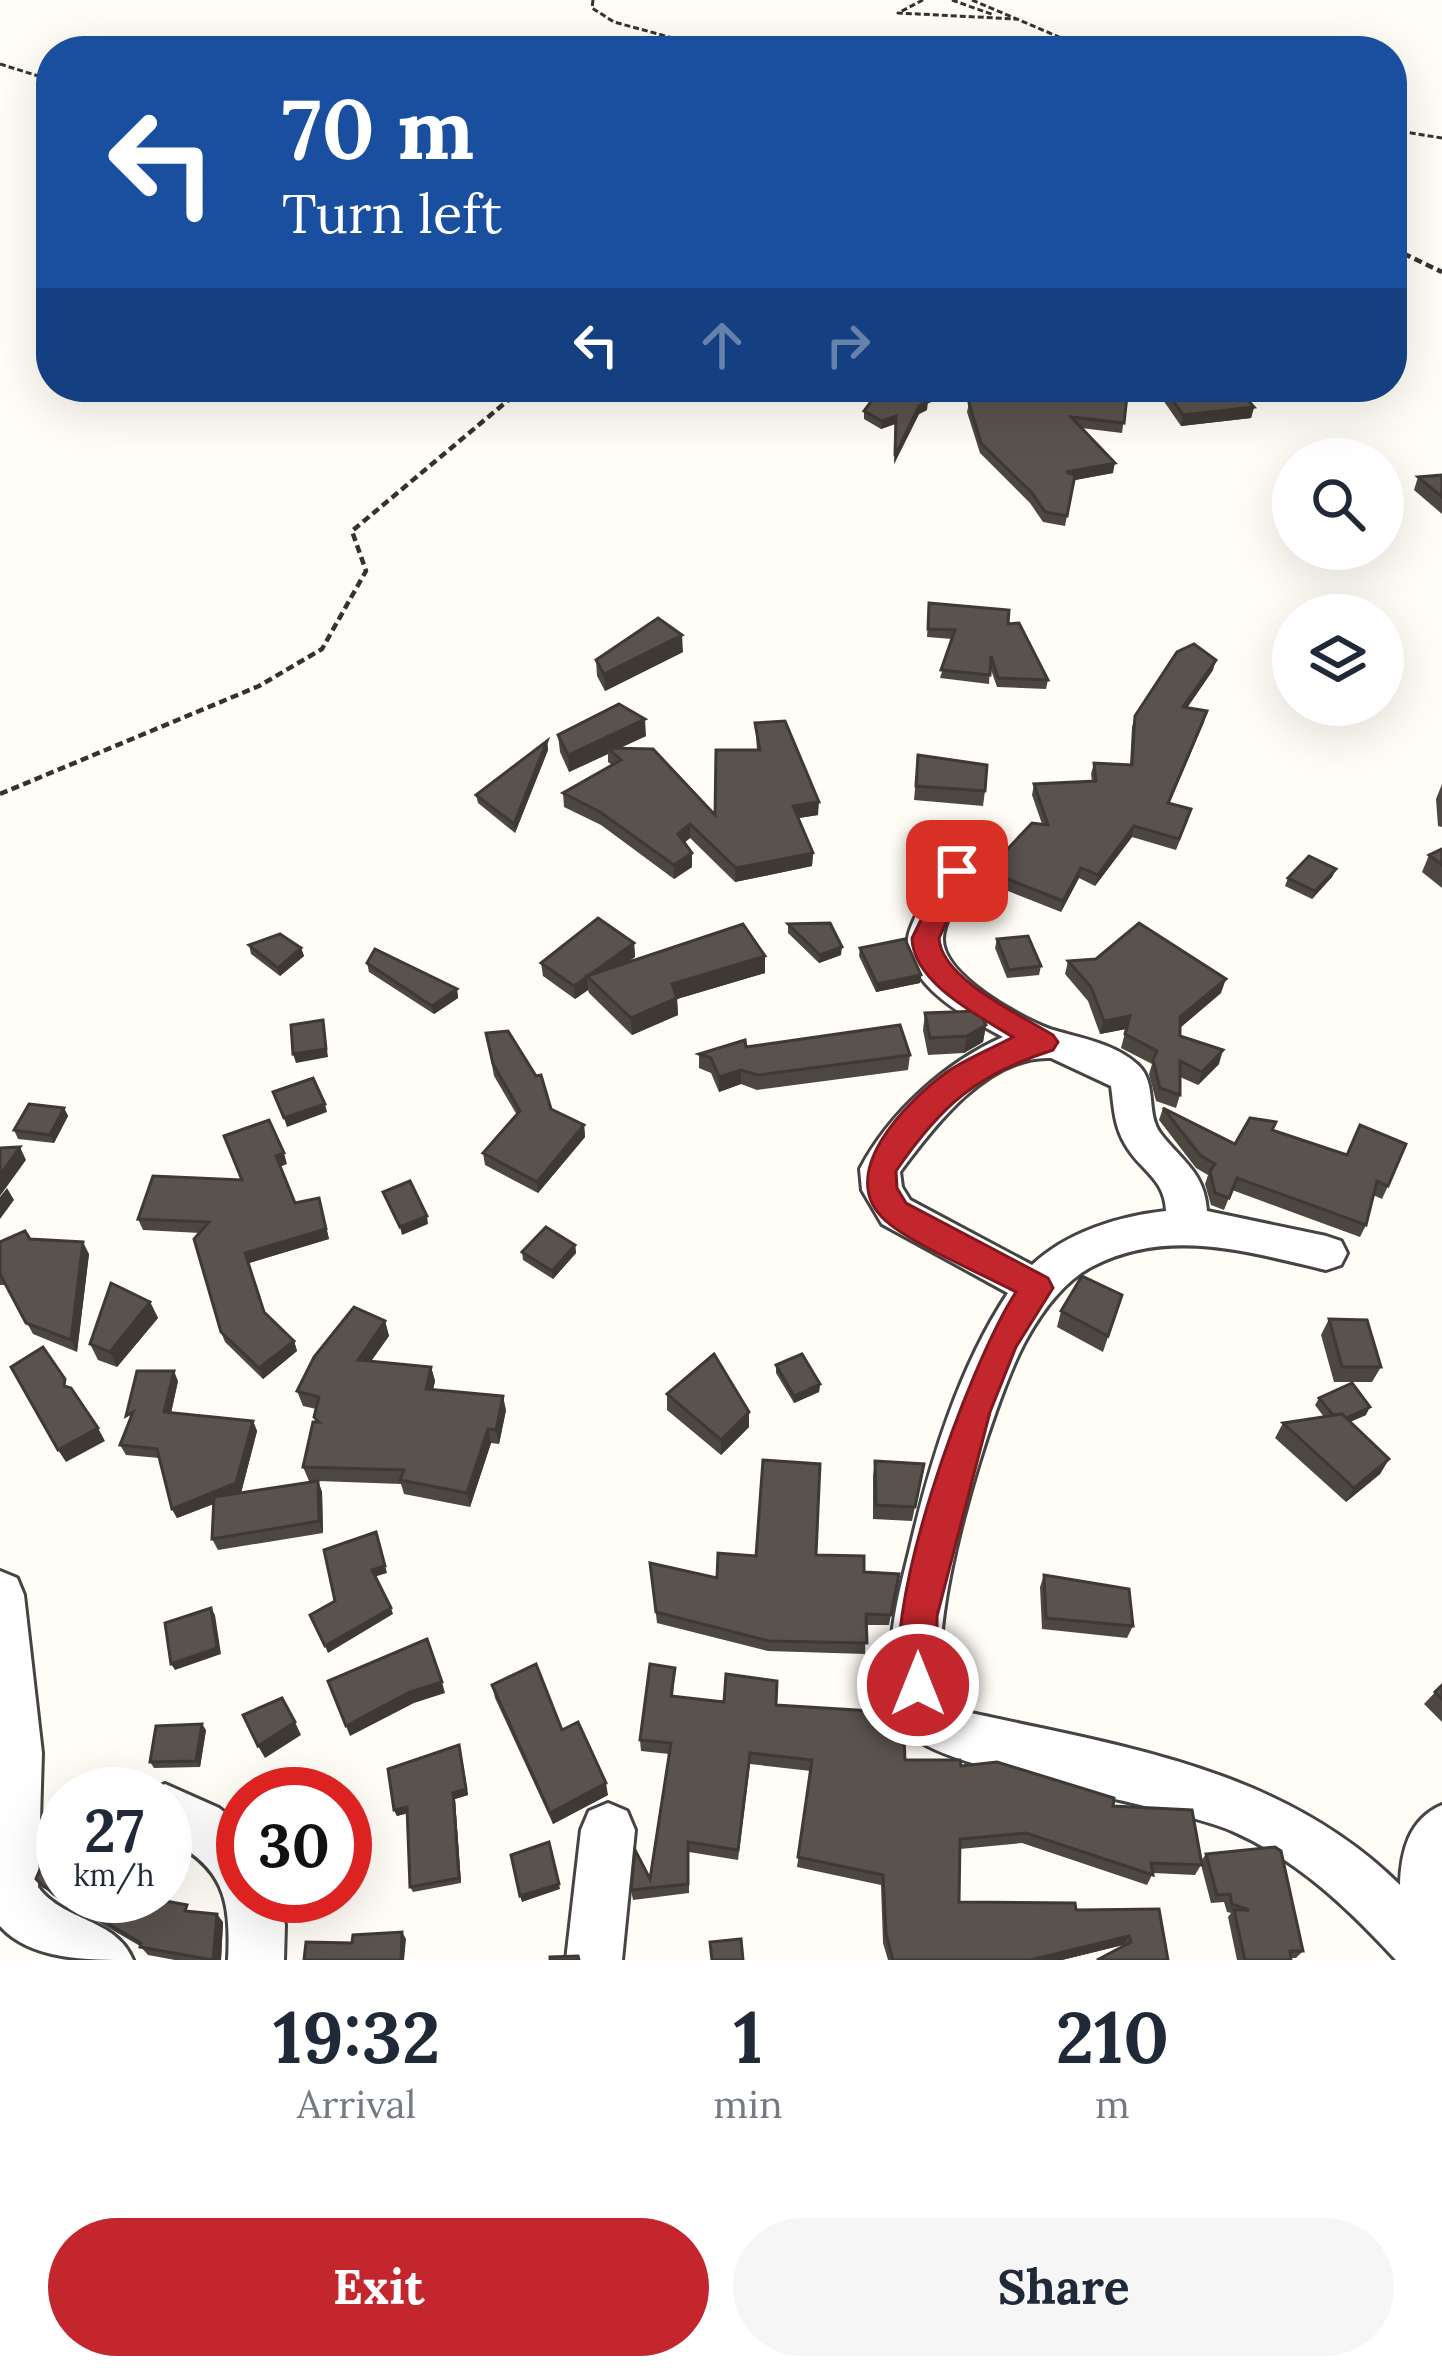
<!DOCTYPE html>
<style>
body{margin:0;font-family:Lora,serif;background:#f6f6f7;color:#1f2937;height:100vh;display:flex;flex-direction:column;font-size:45px;white-space:nowrap}
*{box-sizing:border-box;margin:0}
p{font-size:39px;color:#747a83}
.icon{flex:none;width:66px;height:66px;fill:none;stroke:currentColor;stroke-width:2;stroke-linecap:round;stroke-linejoin:round}
.map{position:relative;height:1960px;overflow:hidden}
.details{display:flex;flex-direction:column;background:#fff;flex:1}
.details>*{flex:none}
.banner{position:absolute;left:36px;top:36px;width:1371px;height:366px;border-radius:48px;box-shadow:0 12px 48px #0002;background:#1a4fa0;color:#fff;overflow:hidden}
.buttons{position:absolute;left:1272px;top:438px;display:grid;gap:24px}
.buttons a{display:grid;place-items:center;width:132px;height:132px;border-radius:50%;background:#fff;box-shadow:0 12px 48px #0002;font-size:60px}
.speed{position:absolute;left:36px;top:1767px;display:flex;gap:24px;font-size:60px;font-weight:700;text-align:center}
.speed>*{display:grid;place-content:center;width:156px;height:156px;border-radius:50%;background:#fff;box-shadow:0 12px 48px #0002;line-height:1}
.speed small{font-size:30px;font-weight:400}
.speed .limit{border:18px solid #d22;background:#fff;color:#111}
.pin{position:absolute;display:grid;place-items:center;width:102px;height:102px;color:#fff;margin:-51px;border-radius:24px;box-shadow:0 6px 18px #0006}
.me{position:absolute;width:132px;margin:-66px;rotate:0deg;stroke-linejoin:round;filter:drop-shadow(0 0 9px #0008)}
.turn{display:flex;align-items:center;gap:42px;height:252px;padding:0 48px;font-size:54px}
.turn .icon{width:156px;height:156px;stroke-width:2.5}
.turn b{display:block;font-size:84px;line-height:102px}
.lanes{display:flex;align-items:center;height:114px;padding:0 48px;background:#0003;justify-content:center;gap:60px;direction:ltr}
.lanes .off{opacity:.35}
.eta{display:flex;justify-content:space-evenly;align-items:center;height:204px;text-align:center}
.eta b{font-size:72px;font-weight:800;line-height:84px}
.action{display:flex;gap:24px;margin-top:auto;padding:24px 48px}
.action a{flex:1;height:138px;border-radius:72px;background:#c4262e;color:#fff;font-size:48px;font-weight:800;line-height:138px;text-align:center}
.action a+a{background:#f6f6f7;color:#1f2937}
.map>svg:first-child{display:block}
</style>
<div class="map">
<svg width="1442" height="1960" viewBox="0 0 1442 1960">
<rect width="100%" height="100%" fill="#fffdf5"/>
<g fill="none" stroke-linecap="round" stroke-linejoin="round">
<g stroke="#444" stroke-width="6">
<g id="street">
<path d="M957,859L969,863L974,871C965,890 944,918 943,938C941,975 1023,1020 1053,1030C1081,1038 1116,1044 1138,1065C1158,1084 1145,1114 1161,1134C1182,1161 1205,1173 1207,1211L1326,1236L1341,1241L1347,1253L1341,1265L1326,1270C1248,1252 1169,1227 1093,1266C1064,1281 1042,1311 1026,1340C993,1399 920,1633 946,1694C950,1703 957,1707 966,1712C1121,1746 1282,1768 1400,1885C1401,1851 1409,1819 1442,1805V1960H1396C1348,1908 1298,1860 1232,1831C1170,1804 939,1770 911,1734C873,1685 897,1602 910,1548C930,1462 959,1367 1008,1293L882,1224L862,1190L860,1169C889,1113 946,1062 1003,1037C969,1019 905,986 908,939C909,923 936,879 945,863ZM1051,1058L1111,1086C1114,1108 1114,1125 1125,1144C1140,1171 1165,1178 1166,1211C1119,1216 1067,1232 1032,1265L910,1200L902,1187L900,1172C934,1126 988,1055 1051,1058Z"/>
<path d="M0,1571L17,1578L24,1595L42,1753L38,1887C64,1922 116,1918 133,1960C87,1960 30,1960 0,1926Z"/>
<path d="M165,1784L219,1808L243,1827V1896H278L285,1925L284,1960H228C231,1898 224,1867 165,1837V1794H145Z"/>
<path d="M608,1803L627,1811L635,1830L622,1960H566L581,1830L589,1811Z"/>
</g>
</g>
<g stroke="#333" stroke-width="3" stroke-dasharray="6 3" stroke-linecap="butt">
<path d="M593,0L592,8L614,22L721,51"/>
<path d="M923,0L898,13L1016,19"/>
<path d="M952,0L994,15"/>
<path d="M972,0L1092,51"/>
<path d="M0,64L51,80"/>
<path d="M1392,130L1442,138"/>
</g>
<g stroke="#333" stroke-width="4.5" stroke-dasharray="8 4.5" stroke-linecap="butt">
<path d="M1392,248L1442,272"/>
<path d="M0,794L259,686L322,649L366,571L352,531L524,387"/>
</g>
<use href="#street" fill="#fff" fill-rule="evenodd"/>
</g>
<g fill="#4d4742">
<path d="M931,387L924,401L927,410L919,414L894,464L895,424L881,429L864,419V411Z"/>
<path d="M1128,387L1122,433L1081,428L1113,473L1074,480L1065,526L1043,522L1030,503L980,453L967,412L969,403Z"/>
<path d="M1154,387H1236L1254,407L1251,418L1181,426Z"/>
<path d="M1442,475V514L1414,490L1418,477Z"/>
<path d="M929,603L1008,624L1048,680L1046,689L997,687L990,667L989,684L940,678L952,639L927,637Z"/>
<path d="M683,652L605,691L597,676L596,660Z"/>
<path d="M1213,670L1187,708L1204,722L1169,803L1188,820L1176,850L1132,837L1095,886L1079,878L1061,912L985,882L987,871L1042,824L1032,795L1034,784L1092,781L1091,774L1094,763L1130,765L1132,727L1135,716Z"/>
<path d="M755,723L818,815L798,818L813,853L812,866L735,882L690,838L684,843L692,853V867L674,879L601,825L564,807L563,793L612,765L608,762V754L569,772L560,752L558,735L646,736L619,748L715,815L757,750Z"/>
<path d="M547,741L548,750L515,833L478,803L476,795Z"/>
<path d="M918,755L985,791L983,806L914,800Z"/>
<path d="M1442,784V827L1438,826L1436,799Z"/>
<path d="M1442,849V888L1422,872L1429,855Z"/>
<path d="M1336,869L1332,877L1312,899L1285,886L1288,878Z"/>
<path d="M788,924L841,955L819,963L788,933Z"/>
<path d="M997,939L1041,966L1039,975L1007,978L995,948Z"/>
<path d="M634,943L635,957L626,963L765,956V973L677,999L678,1015L632,1035L589,993L588,990L575,999L543,976L541,963Z"/>
<path d="M249,945L301,948L304,956L280,976L251,954Z"/>
<path d="M860,948L921,975L920,983L876,992L859,956Z"/>
<path d="M1068,961L1221,993L1180,1028V1036L1219,1064L1198,1085L1180,1077V1095L1176,1108L1156,1101L1149,1074L1152,1064L1121,1048L1126,1029L1100,1034L1088,1001L1065,974Z"/>
<path d="M367,963L457,989L458,998L434,1014L369,972Z"/>
<path d="M925,1013L986,1025L983,1042L964,1053L928,1055L923,1030Z"/>
<path d="M486,1033L551,1109L584,1125L585,1137L538,1193L485,1165L483,1153L517,1115L494,1076Z"/>
<path d="M746,1047L910,1055L908,1070L757,1090L741,1084L719,1092L711,1073L699,1068V1054Z"/>
<path d="M64,1108L68,1116L54,1143L18,1139L14,1130Z"/>
<path d="M1163,1108L1235,1144L1272,1130L1388,1186L1382,1199L1373,1195L1366,1225L1360,1237L1232,1190L1224,1210L1211,1205L1205,1184L1208,1175L1196,1168L1159,1120Z"/>
<path d="M287,1164L280,1167L295,1203L319,1198L329,1239L249,1263L265,1313L294,1341L297,1351L263,1379L225,1342L221,1332L200,1233L143,1230L138,1219Z"/>
<path d="M30,1239L89,1254L77,1352L33,1334L6,1285H0V1242Z"/>
<path d="M575,1245L576,1253L553,1279L523,1260L522,1252Z"/>
<path d="M1122,1295L1103,1352L1057,1327L1061,1311Z"/>
<path d="M150,1302L158,1318L117,1367L98,1360L90,1344Z"/>
<path d="M1329,1319L1381,1367L1372,1382H1334L1321,1335Z"/>
<path d="M385,1321L389,1336L371,1361L431,1367L435,1381L433,1389L506,1410L499,1444L491,1443L470,1507L404,1494L401,1484L318,1481L322,1492L323,1533L218,1550L212,1539L214,1504L177,1518L172,1509L159,1458L126,1455L120,1445L178,1381L171,1413L253,1421L257,1431L241,1493L318,1481H309L303,1467L316,1422L314,1417L316,1409L303,1406L297,1391Z"/>
<path d="M776,1365L820,1384L819,1392L794,1403L776,1373Z"/>
<path d="M667,1394L749,1427L721,1455L667,1410Z"/>
<path d="M1319,1398L1366,1415L1350,1422L1389,1459L1380,1474L1346,1502L1275,1438L1283,1423L1324,1417L1315,1405Z"/>
<path d="M875,1461L924,1464L912,1521L873,1519V1476Z"/>
<path d="M816,1555L864,1572L899,1574L889,1625H866L865,1654L768,1651L657,1623L650,1563L717,1578L756,1556Z"/>
<path d="M1044,1575L1133,1626L1127,1638L1042,1629L1040,1587Z"/>
<path d="M675,1668L673,1697L776,1705L905,1760L961,1766L1113,1806L1201,1861L1206,1854L1303,1951L1296,1958H1290L1291,1960H1237L1228,1917L1231,1913L1227,1912L1224,1902L1211,1903L1201,1865L1195,1875L1153,1873L1147,1885L1022,1843L960,1849L959,1902L1076,1910L1159,1909L1168,1960L1123,1945L1062,1960H888L883,1943L881,1885L797,1867L811,1771L750,1764L738,1860L689,1852V1893L633,1900L631,1890L650,1879L669,1754L641,1751L640,1740Z"/>
<path d="M492,1685L562,1730L608,1795L553,1824L495,1698Z"/>
<path d="M1442,1685V1722L1424,1704Z"/>
<path d="M206,1730L200,1767L154,1768L150,1762Z"/>
<path d="M461,1751L468,1795L455,1799L461,1883L413,1892L410,1887L407,1813L397,1816L394,1810Z"/>
<path d="M36,1879L63,1896L193,1912L223,1922L221,1960H175L148,1955L140,1946L52,1895Z"/>
</g>
<g fill="#3f3936">
<path d="M928,387H931L923,404L928,402L927,410L919,414L894,464L895,456Z"/>
<path d="M1254,407L1251,418L1181,426L1183,415Z"/>
<path d="M896,416L895,424L881,429L882,421Z"/>
<path d="M1115,463L1113,473L1065,482L1066,472Z"/>
<path d="M682,635L683,652L605,691L604,674Z"/>
<path d="M1216,660L1213,670L1180,718L1183,707Z"/>
<path d="M1207,711L1204,722L1165,814L1168,803Z"/>
<path d="M645,719L646,736L612,752L608,748V754L569,772L568,755Z"/>
<path d="M547,741L548,750L515,833L514,824Z"/>
<path d="M819,802L818,815L793,819V806Z"/>
<path d="M690,824V838L678,848V834Z"/>
<path d="M1134,826L1132,837L1095,886L1098,875Z"/>
<path d="M692,853V867L674,879V865Z"/>
<path d="M813,853L812,866L735,882L736,868Z"/>
<path d="M1081,868L1079,878L1061,912L1063,901Z"/>
<path d="M1336,869L1332,877L1312,899L1315,891Z"/>
<path d="M634,943L635,957L596,984L587,976L588,990L575,999L574,986Z"/>
<path d="M842,947L841,955L819,963L820,955Z"/>
<path d="M301,948L304,956L280,976L278,968Z"/>
<path d="M765,956V973L677,999L678,1015L632,1035L631,1018L672,984Z"/>
<path d="M921,975L920,983L876,992L877,984Z"/>
<path d="M1226,979L1221,993L1176,1031L1180,1017Z"/>
<path d="M457,989L458,998L434,1014L432,1006Z"/>
<path d="M1130,1016L1126,1029L1100,1034L1104,1021Z"/>
<path d="M323,1020L328,1057L296,1063L293,1054Z"/>
<path d="M986,1025L983,1042L964,1053L967,1036Z"/>
<path d="M1223,1050L1219,1064L1198,1085L1202,1072Z"/>
<path d="M741,1070V1084L719,1092V1077Z"/>
<path d="M325,1104L327,1112L287,1127L284,1118Z"/>
<path d="M64,1108L68,1116L54,1143L50,1135Z"/>
<path d="M584,1125L585,1137L538,1193L537,1182Z"/>
<path d="M20,1147L26,1160L0,1196V1175Z"/>
<path d="M284,1153L287,1164L279,1167L276,1156Z"/>
<path d="M7,1188L14,1200L0,1219V1197Z"/>
<path d="M319,1198L329,1239L249,1263L245,1253Z"/>
<path d="M427,1216L428,1224L402,1235L400,1227Z"/>
<path d="M83,1242L89,1254L77,1352L71,1340Z"/>
<path d="M575,1245L576,1253L553,1279L552,1271Z"/>
<path d="M150,1302L158,1318L117,1367L110,1352Z"/>
<path d="M385,1321L389,1336L362,1374L358,1360Z"/>
<path d="M294,1341L297,1351L263,1379L259,1368Z"/>
<path d="M431,1367L435,1381L430,1403L426,1389Z"/>
<path d="M174,1371L178,1381L169,1422L164,1412Z"/>
<path d="M820,1384L819,1392L794,1403V1396Z"/>
<path d="M503,1396L506,1410L499,1444L496,1430Z"/>
<path d="M1370,1407L1366,1415L1333,1429L1337,1421Z"/>
<path d="M749,1412V1427L721,1455V1440Z"/>
<path d="M253,1421L257,1431L241,1493L177,1518L172,1509Z"/>
<path d="M98,1428L105,1441L66,1462L58,1450Z"/>
<path d="M488,1429L491,1443L470,1507L467,1493Z"/>
<path d="M1389,1459L1380,1474L1346,1502L1354,1488Z"/>
<path d="M318,1481L322,1492L323,1533L319,1521Z"/>
<path d="M376,1532L387,1573L374,1577L372,1570Z"/>
<path d="M211,1608L215,1615L221,1654L175,1670L171,1664Z"/>
<path d="M391,1608L393,1614L328,1653L325,1646Z"/>
<path d="M442,1682L445,1693L414,1703L350,1736L346,1726L410,1692Z"/>
<path d="M295,1722L301,1735L265,1758L258,1746Z"/>
<path d="M202,1724L206,1730L200,1767L196,1761Z"/>
<path d="M459,1745L468,1795L455,1799L461,1883L459,1878L453,1793Z"/>
<path d="M606,1783L608,1795L553,1824L550,1813Z"/>
<path d="M407,1807L409,1813L397,1816L394,1810Z"/>
<path d="M559,1884L560,1889L522,1902L520,1896Z"/>
<path d="M217,1914L223,1922L221,1960H213Z"/>
<path d="M402,1932L406,1939L404,1960H401Z"/>
<path d="M1129,1936L1123,1945L1062,1960H1030Z"/>
</g>
<g fill="#5a524d" stroke="#3f3936" stroke-width="3">
<path d="M899,387H928L922,401L928,402L919,406L895,456L896,416L882,421L864,411L878,392L898,396Z"/>
<path d="M975,387H1128L1124,423L1071,417L1115,463L1066,472L1075,475L1067,516L1045,512L1032,493L981,443L969,403Z"/>
<path d="M1164,387H1236L1254,407L1183,415Z"/>
<path d="M1442,475V497L1418,477Z"/>
<path d="M929,603L1009,610L1008,624L1019,623L1048,680L998,678L991,656L990,675L941,670L955,630L928,629Z"/>
<path d="M658,618L682,635L604,674L596,660Z"/>
<path d="M1194,644L1216,660L1183,707L1207,711L1168,803L1191,809L1179,839L1134,826L1098,875L1081,868L1063,901L987,871L1032,823L1048,825L1034,784L1096,781L1094,763L1132,765L1135,716L1177,652Z"/>
<path d="M619,704L645,719L568,755L558,735Z"/>
<path d="M785,721L819,802L793,806L813,853L736,868L690,824L678,834L692,853L674,865L600,812L563,793L621,760L608,748L653,749L715,815L716,750H760L755,723Z"/>
<path d="M547,741L514,824L476,795Z"/>
<path d="M918,755L987,765L985,791L916,786Z"/>
<path d="M1442,849V865L1429,855Z"/>
<path d="M1309,856L1336,869L1315,891L1288,878Z"/>
<path d="M598,918L634,943L574,986L541,963Z"/>
<path d="M830,923L842,947L820,955L788,924Z"/>
<path d="M1139,923L1226,979L1180,1017V1036L1223,1050L1202,1072L1180,1061V1095L1160,1088L1153,1060L1157,1051L1125,1034L1130,1016L1104,1021L1091,987L1068,961L1096,959Z"/>
<path d="M743,924L765,956L672,984L677,998L631,1018L587,976Z"/>
<path d="M280,934L301,948L278,968L249,945Z"/>
<path d="M1028,936L1041,966L1009,970L997,939Z"/>
<path d="M905,939L921,975L877,984L860,948Z"/>
<path d="M375,949L457,989L432,1006L367,963Z"/>
<path d="M979,1011L986,1025L967,1036L930,1038L925,1013Z"/>
<path d="M323,1020L326,1049L293,1054L291,1025Z"/>
<path d="M900,1025L910,1055L758,1075L741,1070L719,1077L711,1058L699,1054L745,1040L746,1047Z"/>
<path d="M508,1031L536,1076L541,1075L551,1109L584,1125L537,1182L483,1153L520,1111L493,1064L486,1033Z"/>
<path d="M313,1078L325,1104L284,1118L273,1092Z"/>
<path d="M29,1104L64,1108L50,1135L14,1130Z"/>
<path d="M1163,1108L1235,1144L1250,1118L1276,1122L1272,1130L1347,1155L1360,1125L1406,1144L1388,1186L1377,1181L1366,1225L1237,1178L1229,1198L1215,1193L1210,1171L1215,1164L1200,1155Z"/>
<path d="M269,1120L284,1153L276,1156L295,1203L319,1198L326,1229L245,1253L264,1312L294,1341L259,1368L221,1332L194,1239L209,1222L138,1219L153,1176L242,1180L224,1136Z"/>
<path d="M20,1147L0,1175V1148Z"/>
<path d="M410,1181L427,1216L400,1227L383,1192Z"/>
<path d="M546,1227L575,1245L552,1271L522,1252Z"/>
<path d="M25,1231L30,1239L83,1242L71,1340L26,1323L0,1274V1242Z"/>
<path d="M1082,1276L1122,1295L1108,1336L1061,1311Z"/>
<path d="M111,1283L150,1302L110,1352L90,1344Z"/>
<path d="M354,1307L385,1321L358,1360L431,1367L426,1389L503,1396L496,1430L488,1429L467,1493L400,1480L404,1470L303,1467L313,1422H319L314,1417L319,1397L297,1391L314,1357Z"/>
<path d="M1329,1319L1367,1320L1381,1367H1342Z"/>
<path d="M43,1347L65,1379L64,1386L71,1388L98,1428L58,1450L11,1367Z"/>
<path d="M714,1354L749,1412L721,1440L667,1394Z"/>
<path d="M802,1354L820,1384L794,1396L776,1365Z"/>
<path d="M137,1371H174L164,1412L253,1421L236,1483L172,1509L157,1449L120,1445L133,1412L126,1416Z"/>
<path d="M1352,1383L1370,1407L1346,1418L1342,1414L1333,1415L1319,1398Z"/>
<path d="M1342,1414L1389,1459L1354,1488L1283,1423Z"/>
<path d="M763,1460L820,1464L816,1555L864,1556V1572L899,1574L891,1615L866,1614L867,1643L769,1641L656,1612L650,1563L717,1578L718,1553L756,1556Z"/>
<path d="M875,1461L924,1464L915,1507L876,1505Z"/>
<path d="M318,1481L319,1521L212,1539L214,1497Z"/>
<path d="M376,1532L385,1566L372,1570L391,1608L325,1646L310,1615L335,1601L324,1550Z"/>
<path d="M1044,1575L1129,1589L1133,1626L1046,1618Z"/>
<path d="M211,1608L217,1648L171,1664L165,1623Z"/>
<path d="M427,1639L442,1682L410,1692L346,1726L328,1681Z"/>
<path d="M536,1664L562,1730L578,1722L606,1783L550,1813L492,1685Z"/>
<path d="M650,1664L675,1668L671,1696L724,1702L726,1674L777,1681L776,1705L903,1713L905,1760H960L961,1766L997,1762L1114,1798L1113,1806L1192,1810L1202,1865L1151,1863L1153,1875L1026,1833L960,1839L959,1902L1075,1903L1076,1910L1159,1909L1168,1960H1097L1131,1942L1129,1936L1030,1960H893L886,1934L883,1875L798,1857L812,1760L750,1753L738,1850L688,1842V1884L631,1890L635,1850L650,1879L671,1743L640,1740Z"/>
<path d="M1442,1685V1699L1435,1692Z"/>
<path d="M282,1698L295,1722L258,1746L243,1715Z"/>
<path d="M202,1724L196,1761L150,1762L156,1726Z"/>
<path d="M459,1745L466,1789L453,1793L459,1878L410,1887L407,1807L394,1810L388,1769Z"/>
<path d="M60,1822L63,1825V1896H139L187,1905L185,1911L217,1914L213,1960L140,1947L141,1943L43,1886L36,1879Z"/>
<path d="M549,1842L559,1884L520,1896L511,1855Z"/>
<path d="M1275,1847L1281,1851L1303,1951H1290L1291,1960H1245L1234,1910H1249L1232,1904L1230,1894L1217,1895L1206,1854Z"/>
<path d="M402,1932L401,1960H304L306,1942L352,1943L353,1935Z"/>
<path d="M741,1939L743,1960H712L710,1942Z"/>
<path d="M578,1956L579,1960H550V1957Z"/>
</g>
<path fill="#c4262e" stroke="#7f191e" stroke-width="3" d="M957,862L970,871L939,938C941,979 1021,1015 1053,1035L1058,1042L1053,1050C977,1074 941,1105 896,1171L897,1188L906,1203L1048,1278L1053,1288L1016,1347L990,1412L937,1616V1685L932,1699L918,1704L905,1699C873,1623 970,1362 1016,1292C984,1275 910,1243 886,1221C833,1175 907,1101 947,1072C967,1058 991,1049 1013,1037C979,1016 913,983 912,938L948,865Z"/>
</svg>
<div class="buttons">
<a><svg class="icon" aria-label="search" viewBox="0 0 24 24"><circle cx="10" cy="10" r="6"/><path d="M15 15l6 6"/></svg></a>
<a><svg class="icon" aria-label="layers" viewBox="0 0 24 24"><path d="M12 4l9 5-9 5-9-5zM3 14l9 5 9-5"/></svg></a>
</div>
<div class="speed"><div>27<small>km/h</small></div><div class="limit">30</div></div>
<div class="pin" style="left:957px;top:871px;background:#d93025"><svg class="icon" aria-label="arrive" viewBox="0 0 24 24"><path d="M6 21V4h12l-3 4 3 4H6"/></svg></div>
<svg class="me" style="left:918px;top:1685px" viewBox="-20 -20 40 40"><circle r="17" fill="#c4262e" stroke="#fff" stroke-width="3"/><path d="M0-11L8 9 0 5-8 9z" fill="#fff"/></svg>
<div class="banner">
<div class="turn"><svg class="icon" aria-label="left" viewBox="0 0 24 24"><path d="M17 20v-9H6M10 6l-5 5 5 5"/></svg><div><b>70 m</b>Turn left</div></div>
<div class="lanes"><svg class="icon" aria-label="left" viewBox="0 0 24 24"><path d="M17 20v-9H6M10 6l-5 5 5 5"/></svg><svg class="icon off" aria-label="ahead" viewBox="0 0 24 24"><path d="M12 20V5M6 11l6-6 6 6"/></svg><svg class="icon off" aria-label="right" viewBox="0 0 24 24"><path d="M7 20v-9h11M14 6l5 5-5 5"/></svg></div>
</div>
</div>
<section class="details">
<div class="eta">
<div><b>19:32</b><p>Arrival</p></div>
<div><b>1</b><p>min</p></div>
<div><b>210</b><p>m</p></div>
</div>
<div class="action"><a>Exit</a><a>Share</a></div>
</section>
